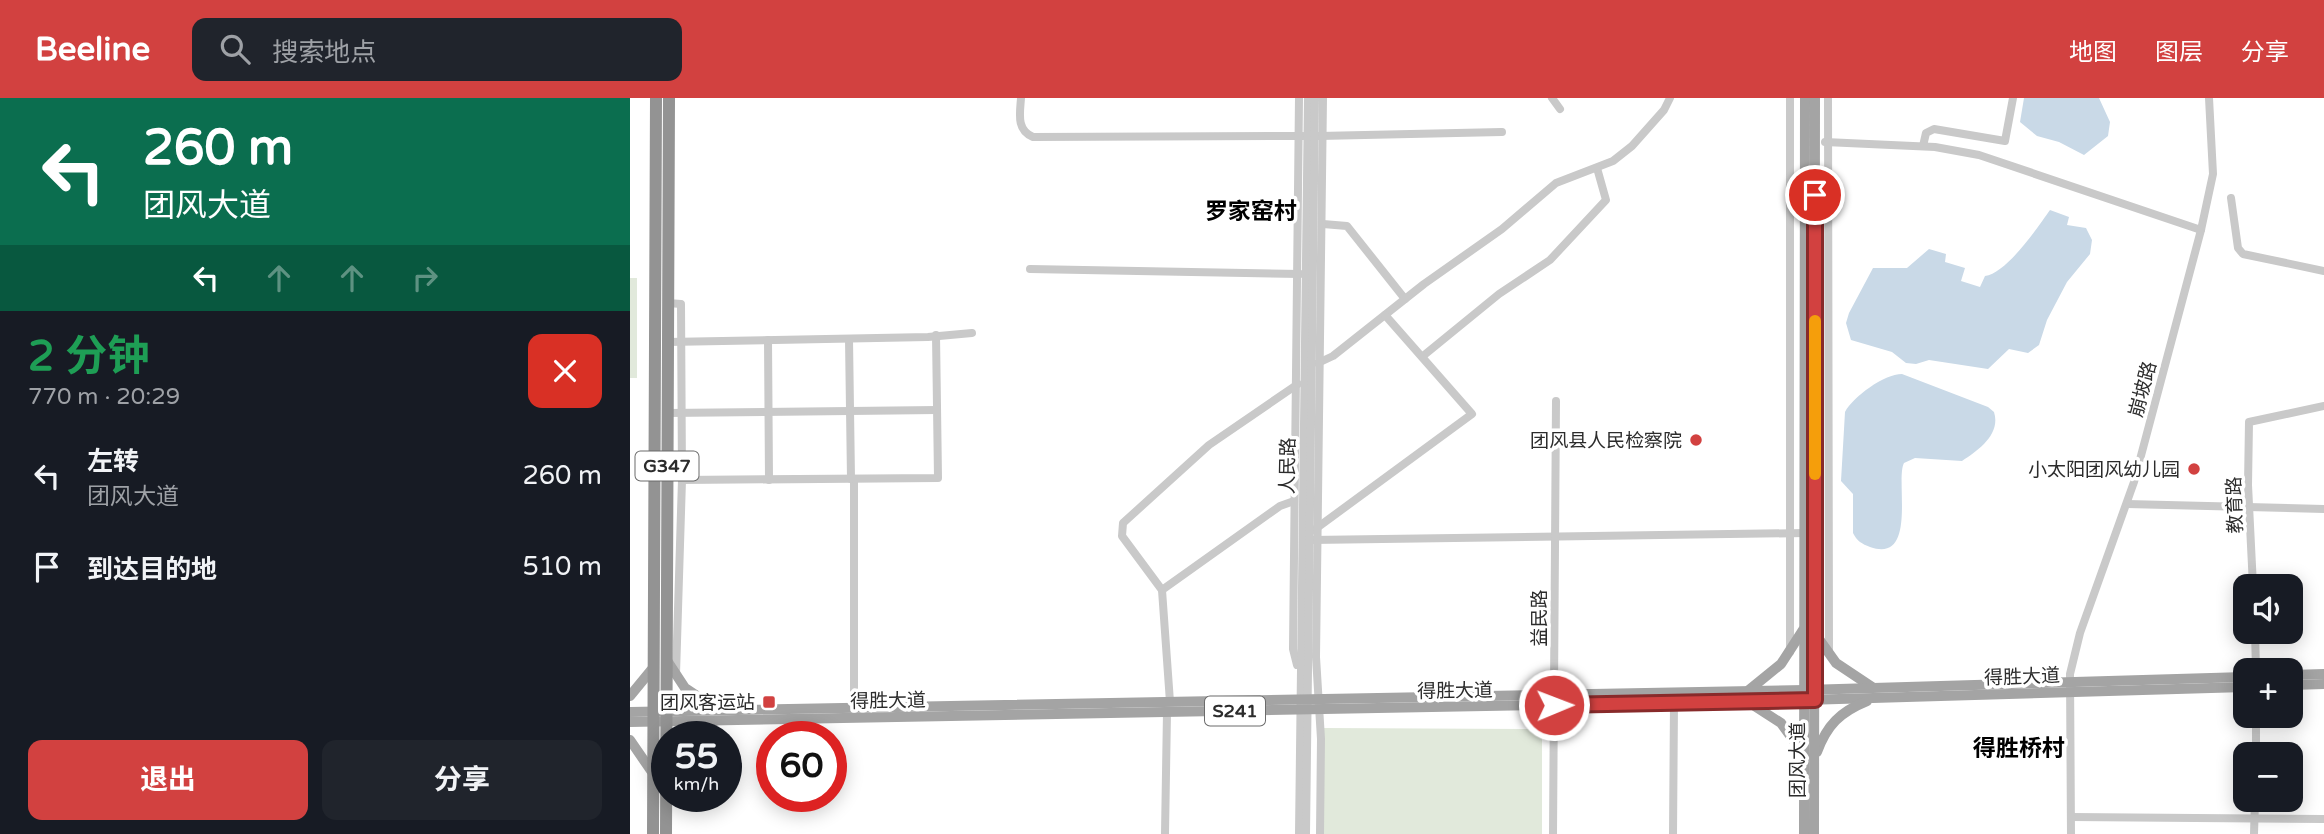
<!DOCTYPE html>
<html lang="zh">
<meta charset="utf-8">
<style>
body{margin:0;font-family:"Varela Round","Noto Sans SC",sans-serif;background:#20242c;color:#f1f3f6;height:100vh;display:flex;flex-direction:column;font-size:26px;white-space:nowrap}
*{box-sizing:border-box;margin:0}
p{font-size:23px;color:#9ea1a6}
.icon{flex:none;width:38px;height:38px;fill:none;stroke:currentColor;stroke-width:2;stroke-linecap:round;stroke-linejoin:round}
.map{position:relative;flex:1;overflow:hidden}
.sheet{display:flex;flex-direction:column;background:#171b24;width:630px}
.sheet>*{flex:none}
.banner{background:#0b6e4f;color:#fff;overflow:hidden}
.tools{position:absolute;left:1603px;top:476px;display:grid;gap:14px}
.tools a{display:grid;place-items:center;width:70px;height:70px;border-radius:14px;background:#171b24;box-shadow:0 4px 18px #0003;font-size:35px}
.speed{position:absolute;left:21px;top:623px;display:flex;gap:14px;font-size:35px;font-weight:700;text-align:center}
.speed>*{display:grid;place-content:center;width:91px;height:91px;border-radius:50%;background:#171b24;box-shadow:0 4px 18px #0003;line-height:1}
.speed small{font-size:18px;font-weight:400}
.speed .limit{border:10px solid #d22;background:#fff;color:#111}
.pin{position:absolute;display:grid;place-items:center;width:60px;height:60px;color:#fff;margin:-30px;border:4px solid #fff;border-radius:50%;box-shadow:0 2px 7px #0007}
.me{position:absolute;width:77px;margin:-38px;rotate:89deg;stroke-linejoin:round;filter:drop-shadow(0 0 5px #0008)}
.turn{display:flex;align-items:center;gap:24px;height:147px;padding:0 28px;font-size:32px}
.turn .icon{width:91px;height:91px;stroke-width:2.5}
.turn b{display:block;font-size:49px;line-height:60px}
.lanes{display:flex;align-items:center;height:66px;padding:0 28px;background:#0003;justify-content:center;gap:35px;direction:ltr}
.lanes .off{opacity:.35}
.round{display:grid;place-items:center;flex:none;width:74px;height:74px;border-radius:14px;background:#20242c}
.summary{display:flex;align-items:center;justify-content:space-between;height:119px;padding:0 28px}
h1{font-size:42px;font-weight:700;line-height:52px;color:#1e9e55}
.action{display:flex;gap:14px;margin-top:auto;padding:14px 28px}
.action a{flex:1;height:80px;border-radius:14px;background:#d24140;color:#fff;font-size:28px;font-weight:700;line-height:80px;text-align:center}
.action a+a{background:#20242c;color:#f1f3f6}
ul{padding:0;list-style:none}
li{display:flex;align-items:center;gap:21px;height:91px;padding:0 28px}
li div{flex:1}
li b{display:block;font-size:26px}
li em{font-style:normal}
header{display:flex;align-items:center;gap:42px;box-sizing:border-box;height:98px;padding:0 35px;background:#d24140;color:#fff}
header strong{font-size:33px}
nav{display:flex;gap:38px;margin-inline-start:auto;font-size:24px}
.search{width:490px;height:63px;background:#20242c;display:flex;align-items:center;gap:18px;box-sizing:border-box;padding:0 24px;border-radius:14px;color:#9ea1a6;font-size:26px}
main{display:flex;flex:1;min-height:0}
.map>svg:first-child{display:block}
</style>
<header>
<strong>Beeline</strong>
<div class="search"><svg class="icon" aria-label="search" viewBox="0 0 24 24"><circle cx="10" cy="10" r="6"/><path d="M15 15l6 6"/></svg>搜索地点</div>
<nav><a>地图</a><a>图层</a><a>分享</a></nav>
</header>
<main>
<section class="sheet">
<div class="banner">
<div class="turn"><svg class="icon" aria-label="left" viewBox="0 0 24 24"><path d="M17 20v-9H6M10 6l-5 5 5 5"/></svg><div><b>260 m</b>团风大道</div></div>
<div class="lanes"><svg class="icon" aria-label="left" viewBox="0 0 24 24"><path d="M17 20v-9H6M10 6l-5 5 5 5"/></svg><svg class="icon off" aria-label="ahead" viewBox="0 0 24 24"><path d="M12 20V5M6 11l6-6 6 6"/></svg><svg class="icon off" aria-label="ahead" viewBox="0 0 24 24"><path d="M12 20V5M6 11l6-6 6 6"/></svg><svg class="icon off" aria-label="right" viewBox="0 0 24 24"><path d="M7 20v-9h11M14 6l5 5-5 5"/></svg></div>
</div>
<div class="summary"><div><h1>2 分钟</h1><p>770 m · 20:29</p></div><a class="round" style="background:#d93025;color:#fff"><svg class="icon" aria-label="close" viewBox="0 0 24 24"><path d="M6 6l12 12M18 6L6 18"/></svg></a></div>
<ul>
<li><svg class="icon" aria-label="left" viewBox="0 0 24 24"><path d="M17 20v-9H6M10 6l-5 5 5 5"/></svg><div><b>左转</b><p>团风大道</p></div><em>260 m</em></li>
<li><svg class="icon" aria-label="arrive" viewBox="0 0 24 24"><path d="M6 21V4h12l-3 4 3 4H6"/></svg><div><b>到达目的地</b></div><em>510 m</em></li>
</ul>
<div class="action"><a>退出</a><a>分享</a></div>
</section>
<div class="map">
<svg width="1694" height="736" viewBox="0 0 1694 736">
<rect width="100%" height="100%" fill="#fff"/>
<g fill="#e1e9db">
<rect x="0" y="180" width="7" height="100"/>
<path d="M694,630L912,631V736H694Z"/>
</g>
<g fill="#c9d9e7">
<path d="M1394,0H1469L1480,24L1478,38L1454,57L1429,44L1407,38L1390,24Z"/>
<path d="M1420,112L1439,119L1437,127L1456,130L1462,142L1460,156L1437,184L1417,222L1409,247L1398,255L1379,251L1358,271L1299,262L1286,266L1276,265L1262,254L1221,242L1216,225L1219,215L1243,170H1277L1299,151L1316,156L1315,164L1335,170L1331,183L1350,189L1355,178C1377,175 1408,129 1420,112Z"/>
<path d="M1272,276L1358,309L1364,314C1371,336 1349,352 1332,363L1285,360L1274,365C1265,382 1288,466 1240,449C1232,446 1227,443 1223,435V396L1211,383L1215,314C1223,299 1254,276 1272,276Z"/>
</g>
<g fill="none" stroke-linecap="round" stroke-linejoin="round">
<g stroke="#c9c9c9" stroke-width="8">
<path d="M391,0C390,15 386,32 403,39L673,38"/>
<path d="M922,0L930,11"/>
<path d="M1198,0L1199,555"/>
<path d="M689,38L872,34"/>
<path d="M1195,44L1305,49L1349,57L1571,132"/>
<path d="M1293,48L1296,35L1304,31L1375,43L1383,0"/>
<path d="M1601,100L1608,150L1613,156L1694,173"/>
<path d="M693,126L717,128L775,201"/>
<path d="M400,171L670,176"/>
<path d="M38,205L51,206L52,382L46,576"/>
<path d="M219,241L221,381"/>
<path d="M138,242L139,382"/>
<path d="M37,244L298,239L342,235"/>
<path d="M793,258L869,196L920,162L976,102L967,70"/>
<path d="M688,265L703,258L794,186L872,131L926,85L983,63L1002,48L1034,12L1040,0"/>
<path d="M37,315L307,312"/>
<path d="M224,381V610"/>
<path d="M52,382L308,380L306,237"/>
<path d="M1497,406L1694,411"/>
<path d="M684,432L842,316L755,217"/>
<path d="M681,442L1175,435"/>
<path d="M1623,488L1618,387L1619,324L1694,308"/>
<path d="M532,492L492,438L493,425L579,347L668,286"/>
<path d="M1625,534L1626,572"/>
<path d="M1160,554V0"/>
<path d="M667,567L663,551L669,0"/>
<path d="M540,604L532,492L650,408L664,403"/>
<path d="M1626,656V618"/>
<path d="M1441,719L1694,721"/>
<path d="M535,736L537,614"/>
<path d="M669,736L678,0"/>
<path d="M676,736L685,0"/>
<path d="M690,736L691,641L686,559L693,0"/>
<path d="M923,736L926,303"/>
<path d="M1043,736L1044,605"/>
<path d="M1441,736L1440,576L1450,535L1504,384L1571,132L1583,76L1579,0"/>
<path d="M1624,736L1625,702"/>
</g>
<g stroke="#a4a4a4" stroke-width="10">
<path d="M1186,537L1206,565L1242,589"/>
<path d="M36,561L55,590L85,610"/>
<path d="M1661,577L1694,576"/>
<path d="M1661,587L1694,586"/>
<path d="M1119,592L1151,566L1173,532"/>
<path d="M0,598L23,570"/>
<path d="M1120,605L1151,625L1175,658"/>
<path d="M0,614L1175,592L1615,579"/>
<path d="M0,624L1175,602L1615,589"/>
<path d="M64,639L84,624"/>
<path d="M0,642L22,674"/>
<path d="M1187,654C1197,627 1210,614 1237,603"/>
<path d="M1174,736L1175,0"/>
<path d="M1184,736L1185,0"/>
</g>
<g stroke="#939393" stroke-width="12">
<path d="M23,736L26,0"/>
<path d="M36,736L39,0"/>
</g>
</g>
<g fill="none" stroke-linecap="round" stroke-linejoin="round">
<g stroke="#882a2a" stroke-width="18">
<path id="route" d="M924,607L1185,602V97"/>
</g>
<use href="#route" stroke="#d24140" stroke-width="12"/>
<path stroke="#f59e0b" stroke-width="12" d="M1185,376V223"/>
</g>
<g fill="#d24140" stroke="#fff" stroke-width="2.5">
<circle cx="1066" cy="342" r="7"/>
<circle cx="1564" cy="371" r="7"/>
<rect x="132" y="597" width="14" height="14" rx="3.5"/>
</g>
<g text-anchor="middle" stroke-width="7" stroke-linejoin="round" paint-order="stroke">
<g fill="#fff" stroke="#6b6b6b" stroke-width="2">
<rect x="5.5" y="353.5" width="63" height="29" rx="5"/>
<rect x="575" y="598.5" width="60" height="29" rx="5"/>
</g>
<g font-size="18" font-weight="bold" fill="#2c2c2c">
<text x="37" y="374">G347</text>
<text x="605" y="619">S241</text>
</g>
<g font-size="19" fill="#2c2c2c" stroke="#fff">
<text transform="translate(1512 291) rotate(-75)" y="7">崩坡路</text>
<text transform="translate(657 368) rotate(-89)" y="7">人民路</text>
<text transform="translate(1604 407) rotate(-92)" y="7">教育路</text>
<text transform="translate(909 520) rotate(-90)" y="7">益民路</text>
<text transform="translate(1392 578) rotate(-2)" y="7">得胜大道</text>
<text transform="translate(825 592) rotate(-1)" y="7">得胜大道</text>
<text transform="translate(258 602) rotate(-1)" y="7">得胜大道</text>
<text transform="translate(1167 662) rotate(-90)" y="7">团风大道</text>
</g>
<g font-size="19" fill="#2c2c2c" stroke="#fff" text-anchor="end">
<text x="1052" y="349">团风县人民检察院</text>
<text x="1550" y="378">小太阳团风幼儿园</text>
<text x="125" y="611">团风客运站</text>
</g>
<g font-size="23" font-weight="bold" fill="#000" stroke="#fff">
<text x="621" y="121">罗家窑村</text>
<text x="1389" y="658">得胜桥村</text>
</g>
</g>
</svg>
<div class="tools">
<a><svg class="icon" aria-label="sound" viewBox="0 0 24 24"><path d="M4 9h4l5-4v14l-5-4H4zM17 9q2 3 0 6"/></svg></a>
<a>+</a>
<a>−</a>
</div>
<div class="speed"><div>55<small>km/h</small></div><div class="limit">60</div></div>
<div class="pin" style="left:1185px;top:97px;background:#d93025"><svg class="icon" aria-label="arrive" viewBox="0 0 24 24"><path d="M6 21V4h12l-3 4 3 4H6"/></svg></div>
<svg class="me" style="left:924px;top:607px" viewBox="-20 -20 40 40"><circle r="17" fill="#d24140" stroke="#fff" stroke-width="3"/><path d="M0-11L8 9 0 5-8 9z" fill="#fff"/></svg>
</div>
</main>
